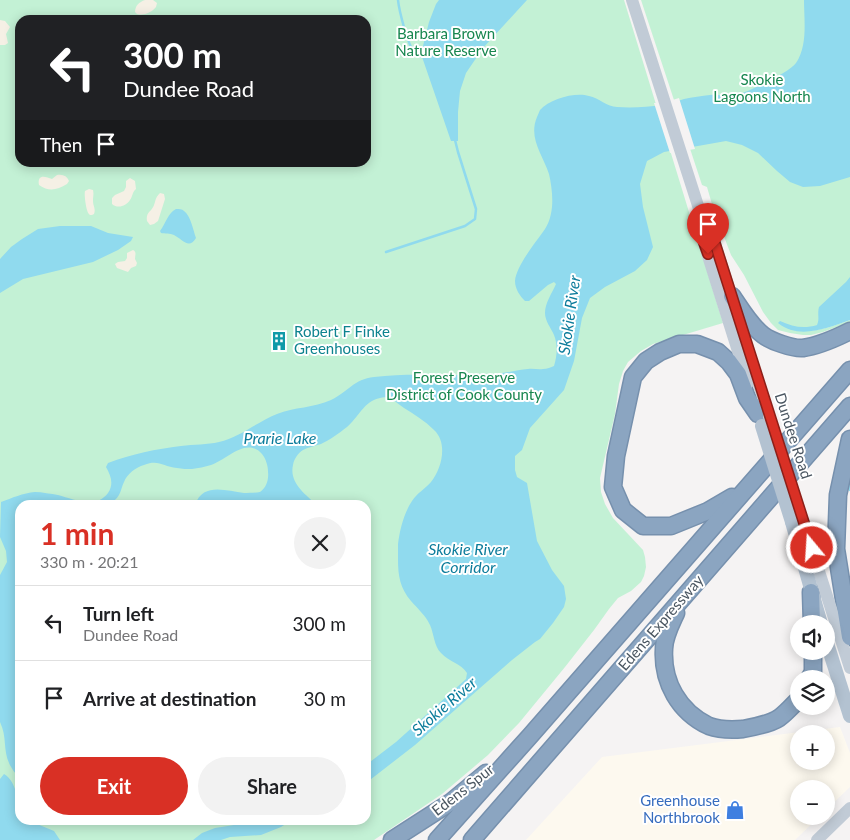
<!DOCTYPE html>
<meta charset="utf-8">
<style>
body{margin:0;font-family:Lato,sans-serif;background:#f2f2f2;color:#202124;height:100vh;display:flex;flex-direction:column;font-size:19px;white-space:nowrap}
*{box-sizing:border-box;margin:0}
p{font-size:16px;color:#757577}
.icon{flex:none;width:28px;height:28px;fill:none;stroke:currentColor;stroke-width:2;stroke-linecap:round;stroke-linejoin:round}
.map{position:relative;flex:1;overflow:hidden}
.side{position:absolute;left:15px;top:500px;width:356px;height:325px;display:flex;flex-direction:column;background:#fff;border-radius:15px;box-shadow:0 2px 12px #0003}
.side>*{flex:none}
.banner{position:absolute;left:15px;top:15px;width:356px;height:152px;border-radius:15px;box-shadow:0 2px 12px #0003;background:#202124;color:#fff;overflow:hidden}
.buttons{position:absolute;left:790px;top:615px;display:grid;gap:10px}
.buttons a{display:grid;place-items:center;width:45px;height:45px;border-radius:50%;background:#fff;box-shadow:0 2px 12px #0003;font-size:25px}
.pin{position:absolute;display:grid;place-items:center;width:42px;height:42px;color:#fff;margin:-51px -21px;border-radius:50% 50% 50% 0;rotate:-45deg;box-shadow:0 0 5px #0007}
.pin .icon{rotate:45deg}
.me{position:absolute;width:55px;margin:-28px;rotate:342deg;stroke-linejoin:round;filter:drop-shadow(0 0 4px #0008)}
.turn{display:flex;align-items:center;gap:18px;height:105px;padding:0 25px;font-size:22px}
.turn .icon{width:65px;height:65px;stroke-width:2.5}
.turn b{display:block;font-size:35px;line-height:42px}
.then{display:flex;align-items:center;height:48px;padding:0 25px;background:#0003;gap:10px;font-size:19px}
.round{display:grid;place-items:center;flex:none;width:52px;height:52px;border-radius:26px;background:#f2f2f2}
.headline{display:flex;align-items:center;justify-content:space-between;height:85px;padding:0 25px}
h1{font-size:30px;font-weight:700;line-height:38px;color:#d93025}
.button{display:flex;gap:10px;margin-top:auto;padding:10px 25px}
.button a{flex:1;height:58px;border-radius:30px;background:#d93025;color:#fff;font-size:20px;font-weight:700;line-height:58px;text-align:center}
.button a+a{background:#f2f2f2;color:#202124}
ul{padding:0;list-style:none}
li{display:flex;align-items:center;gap:15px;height:75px;padding:0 25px;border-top:1px solid #e0e0e0}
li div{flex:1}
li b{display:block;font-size:19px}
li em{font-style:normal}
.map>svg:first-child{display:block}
</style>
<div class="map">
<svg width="850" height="840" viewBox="0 0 850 840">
<rect width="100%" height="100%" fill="#f5f3f3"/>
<path fill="#fdf9ef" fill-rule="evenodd" d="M840,727L850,753V787L826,810V789H799V816H820L795,840H526L602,757ZM799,734H826V761H799Z"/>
<g fill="#c3f1d5" fill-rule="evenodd">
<path d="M0,0H624L723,323L653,344L641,351L628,362L623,371L619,384L615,414L600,478L601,492L605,504L613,518L643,550L645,557L646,567L644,576L641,582L631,591L618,598L609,609L594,630L565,667L519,723L488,755L442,794L374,840H0ZM20,20H366V162H20ZM20,505H366V820H20Z"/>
<path d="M641,0H850V316L801,330L780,324C803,338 827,328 850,320V322L823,332L811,335H803L790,333L778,330L771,323L763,312L744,275L731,255L720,226L719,218L714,211L707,187L702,185Z"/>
</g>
<g fill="#f5f0e5">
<path d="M145,0H153L157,3L156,7C152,12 144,16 137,14L135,12C135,6 139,2 145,0Z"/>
<path d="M0,20L5,21L10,27L6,34L8,43L5,45H0Z"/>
<path d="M57,175C63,174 67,176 69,181L67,184C57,190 49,192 39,185C37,174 45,176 52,179Z"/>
<path d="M130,178L135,181L136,189C132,192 133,196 130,200C126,206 118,209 112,204V198L115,195L124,191L126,187V181Z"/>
<path d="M89,189L93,190C94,195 93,196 93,201C93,206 96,209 94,214L92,215C91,215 89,215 89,214C86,211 84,194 85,191Z"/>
<path d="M160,193L164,194L165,199L158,221L154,224L150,225L147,221C146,211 151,213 154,205C156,200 155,198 160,193Z"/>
<path d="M133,250C137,252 135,255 135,259L137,263L136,266L131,268L128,272L117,268L115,264L118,262L125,261L127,258V253Z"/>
</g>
<g fill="#90daee">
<path d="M439,0H527L483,48L466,73L460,91L458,112V141H451L421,54L429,22L436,4Z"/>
<path d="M804,0H850V177L820,186L803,187L790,182L777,171L758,153L742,145L726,141L664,152L647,161L640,184L643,207L653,247L647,260L635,271L605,287L590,298L582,318L574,361L564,390L530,428L522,450L515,456V470L517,477L527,483L537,541L552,570L564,586L566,599L564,607L553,623L540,639L535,642L512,660L415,745L366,783V765L396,742L466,679L467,673C461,663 449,662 441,653C434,646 434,634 430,625C426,616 418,609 411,601C400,588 398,576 398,559C398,554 398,549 398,544C400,529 404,513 412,501C417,493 425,489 431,482C442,468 448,443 434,430C425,421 414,414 404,408C399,405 396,401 391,399C388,397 383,397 380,398C364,401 358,418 347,427C339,433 330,440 321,444C315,446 309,447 303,450C298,453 294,459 293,465C289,483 305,494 317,505H195C203,482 226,491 244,493C249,493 255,493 260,492C266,488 269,480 268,472C268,466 266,459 262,454C247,436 226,460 211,465C205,467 198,468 192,469C187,469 182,469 177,468C163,467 159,459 144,465C136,467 127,474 124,482C121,488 121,494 116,499C113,502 109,503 106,505H20V774H16C0,755 9,741 0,722V575L7,562L6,551L0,537L1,502C12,498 23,493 35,492C42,492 51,494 58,495C74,499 95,510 108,493C114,484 111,476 106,467L108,463C132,454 156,449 181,446C194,444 207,445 219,442C240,437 257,422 277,414C294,407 314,408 331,400C348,392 354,379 374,377C412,372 452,377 491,374C503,374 516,370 528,369C533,368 538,370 543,369C547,369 551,367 554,366C557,356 558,345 554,335C551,328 545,321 545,313C545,303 552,293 556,284L554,282L548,285L529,301H525C520,296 515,289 515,281C516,266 536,242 545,229C555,213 553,192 549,174C543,155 528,138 537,117C538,115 539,112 540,110C550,99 575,92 589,96C599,98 607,107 617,107C632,108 648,107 662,105C670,104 677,101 684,99C692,97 702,96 710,95C719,94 728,97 737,95C749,91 789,73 796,63C808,45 804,20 804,0Z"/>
<path d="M176,209C179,209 182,209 184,211C191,216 193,230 196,238C189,250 182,239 174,235C170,233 165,234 161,233L160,231C166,223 168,213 176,209Z"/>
<path d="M60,226H91L108,233L133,237L131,241L118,250L93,262L23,279L0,293V259L11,247L22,239L38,229Z"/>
<path d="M850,277V320C827,328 799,340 778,323L780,321C793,327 804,329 817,325C820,319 817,314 819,307L846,282Z"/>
<path d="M4,774C17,781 20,807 20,820H32L37,824L54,831L60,840H0V779Z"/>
<path d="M265,820H292L281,827L261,835L230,837L221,840H193L202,833L215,828Z"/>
</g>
<path fill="#f5f3f3" d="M679,98L695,149L670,153L654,103H663Z"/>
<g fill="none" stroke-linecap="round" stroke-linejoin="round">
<g stroke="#90daee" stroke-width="2.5">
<path d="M398,0C399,10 408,47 415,53C417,55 419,56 422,57"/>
<path d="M386,252L465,226L475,219L476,209L458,152L455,140"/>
<path d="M850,482V490"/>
</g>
<g stroke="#7690ad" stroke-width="19">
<g id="motorway">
<path d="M732,296C741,309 750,325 763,335C771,341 793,349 803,348C818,346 836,338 850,331"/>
<path d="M850,439L838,495L836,549L850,637"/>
<path d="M732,497L708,511L671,526H643L623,510L613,487L616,456L633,377L646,361L660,352L679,344H697L718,352L729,362L738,374L747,398L758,414"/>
<path d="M811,592L812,624"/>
<path d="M676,613C671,624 664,637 664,649C662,682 679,712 709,726C720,730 732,730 743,729C754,727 770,724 779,718C786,713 793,705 799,699"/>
<path d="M809,679L813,672V651"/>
<path d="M392,840L451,802L486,773"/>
<path d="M437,840L530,736L850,370"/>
<path d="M472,840L850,406"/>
</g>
</g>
<g stroke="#c1cbd6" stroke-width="12">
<path d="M632,0L701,215L712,234L769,417"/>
<path d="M701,220L703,240L748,383"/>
<path d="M800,512L850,668"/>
<path d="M817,840L850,808"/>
</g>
<g stroke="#b3c2d1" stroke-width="14">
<path d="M792,522L821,624"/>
<path d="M826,640L850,716"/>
</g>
<use href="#motorway" stroke="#8ba5c1" stroke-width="16"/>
<path stroke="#c1cbd6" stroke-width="12" d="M769,417L800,512"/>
<path stroke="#b3c2d1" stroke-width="14" d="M762,426L792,522"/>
</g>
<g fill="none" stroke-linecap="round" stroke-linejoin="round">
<g stroke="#8d1f18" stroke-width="12">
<path id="route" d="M708,254L703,240L701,215L712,234L812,548"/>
</g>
<use href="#route" stroke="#d93025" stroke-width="9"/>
</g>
<defs>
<g id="building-bare" transform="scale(1.5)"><path d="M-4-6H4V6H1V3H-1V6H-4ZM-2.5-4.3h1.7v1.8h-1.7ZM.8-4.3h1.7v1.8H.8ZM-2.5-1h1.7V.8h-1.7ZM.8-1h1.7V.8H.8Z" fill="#0f9aa8" stroke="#fff" stroke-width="2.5" paint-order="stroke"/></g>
<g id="shop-bare" transform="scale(1.5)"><path d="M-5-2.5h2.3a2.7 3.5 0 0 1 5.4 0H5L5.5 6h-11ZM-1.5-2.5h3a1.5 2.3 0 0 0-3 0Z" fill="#3f7fe0" stroke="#fff" stroke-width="2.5" paint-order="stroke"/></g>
</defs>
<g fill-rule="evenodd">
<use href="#building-bare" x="279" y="341"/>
<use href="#shop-bare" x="735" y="810"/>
</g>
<g text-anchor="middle" stroke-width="4" stroke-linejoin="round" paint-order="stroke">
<g font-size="15" fill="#17864f" stroke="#fff">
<text x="446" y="39">Barbara Brown<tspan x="446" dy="17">Nature Reserve</tspan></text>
<text x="762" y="85">Skokie<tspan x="762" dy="17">Lagoons North</tspan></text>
<text x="464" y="383">Forest Preserve<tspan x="464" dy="17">District of Cook County</tspan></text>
</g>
<g font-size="15" fill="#0d838f" stroke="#fff" text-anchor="start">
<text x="294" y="337">Robert F Finke<tspan x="294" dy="17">Greenhouses</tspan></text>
</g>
<g font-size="15" fill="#4a5661" stroke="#fff">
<text transform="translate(793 436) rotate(72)" y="5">Dundee Road</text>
<text transform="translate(661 623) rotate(-49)" y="5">Edens Expressway</text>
<text transform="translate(463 790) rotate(-38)" y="5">Edens Spur</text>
</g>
<g font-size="15" fill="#366cbe" stroke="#fff" text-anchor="end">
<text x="720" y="806">Greenhouse<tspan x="720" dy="17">Northbrook</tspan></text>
</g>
<g font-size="16" font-style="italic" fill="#0c7c9b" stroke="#fff">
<text transform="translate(569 315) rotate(-82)" y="6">Skokie River</text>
<text x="280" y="444">Prarie Lake</text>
<text x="468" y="555">Skokie River<tspan x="468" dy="18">Corridor</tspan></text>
<text transform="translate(444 706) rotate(-41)" y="6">Skokie River</text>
</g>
</g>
</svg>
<div class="buttons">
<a><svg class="icon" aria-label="sound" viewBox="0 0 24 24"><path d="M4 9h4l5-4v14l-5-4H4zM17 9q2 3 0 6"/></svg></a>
<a><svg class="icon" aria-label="layers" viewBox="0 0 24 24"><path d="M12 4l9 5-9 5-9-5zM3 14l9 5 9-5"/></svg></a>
<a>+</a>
<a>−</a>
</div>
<div class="pin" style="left:708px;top:254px;background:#d93025"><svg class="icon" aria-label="arrive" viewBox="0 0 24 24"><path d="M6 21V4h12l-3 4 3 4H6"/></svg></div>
<svg class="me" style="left:812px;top:548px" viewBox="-20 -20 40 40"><circle r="17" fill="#d93025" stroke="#fff" stroke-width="3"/><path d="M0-11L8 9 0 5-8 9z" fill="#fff"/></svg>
<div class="banner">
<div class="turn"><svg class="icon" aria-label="left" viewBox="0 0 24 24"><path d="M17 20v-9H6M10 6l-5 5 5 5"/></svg><div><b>300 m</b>Dundee Road</div></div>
<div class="then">Then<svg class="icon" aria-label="arrive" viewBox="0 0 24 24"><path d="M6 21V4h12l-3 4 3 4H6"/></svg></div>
</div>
<section class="side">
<div class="headline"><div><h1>1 min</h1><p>330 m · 20:21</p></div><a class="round"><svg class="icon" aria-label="close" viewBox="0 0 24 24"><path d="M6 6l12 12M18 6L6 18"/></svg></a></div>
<ul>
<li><svg class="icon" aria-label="left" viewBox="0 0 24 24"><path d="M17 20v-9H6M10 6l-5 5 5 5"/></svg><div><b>Turn left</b><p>Dundee Road</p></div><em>300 m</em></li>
<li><svg class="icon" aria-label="arrive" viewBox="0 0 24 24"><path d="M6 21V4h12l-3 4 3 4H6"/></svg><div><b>Arrive at destination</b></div><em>30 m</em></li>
</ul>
<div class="button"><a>Exit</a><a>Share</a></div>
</section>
</div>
